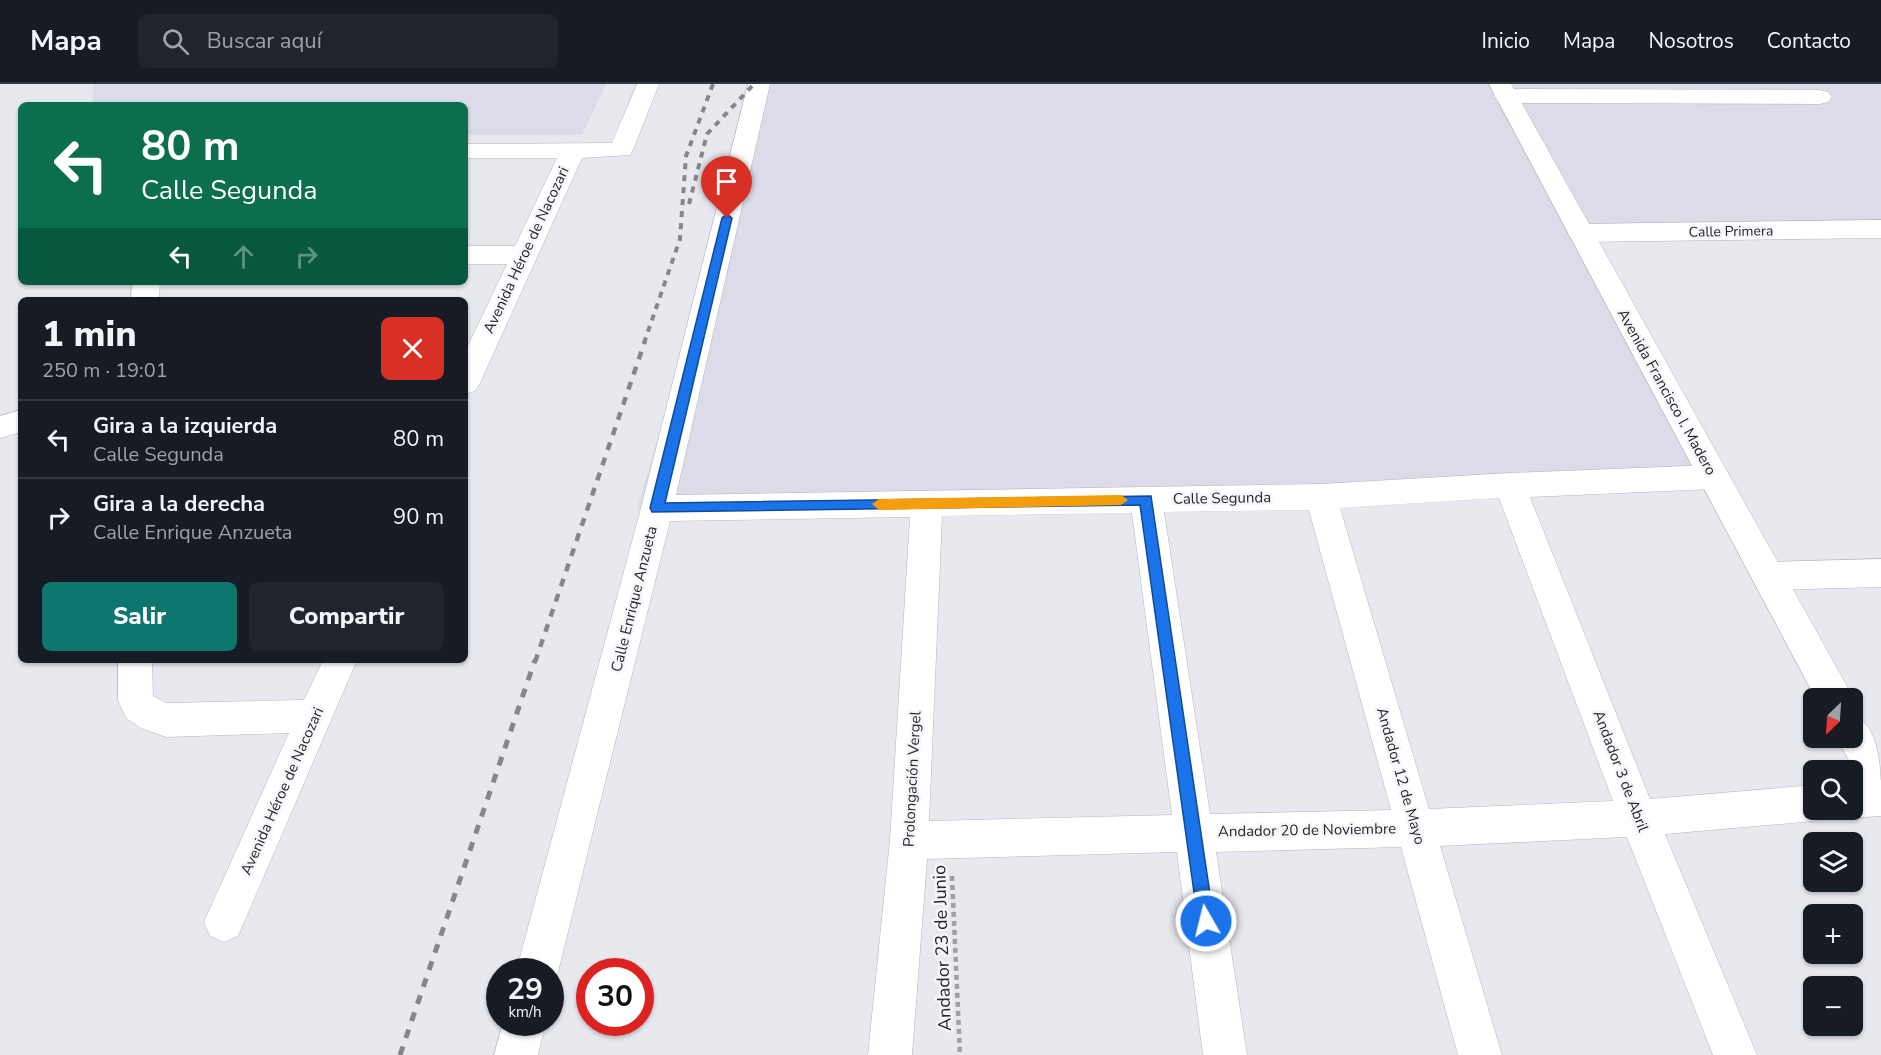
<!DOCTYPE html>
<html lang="es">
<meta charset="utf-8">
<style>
body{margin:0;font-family:"Nunito Sans",sans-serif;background:#20242c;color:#f1f3f6;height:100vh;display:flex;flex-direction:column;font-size:22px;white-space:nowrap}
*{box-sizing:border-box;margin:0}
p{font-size:20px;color:#9ea1a6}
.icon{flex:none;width:33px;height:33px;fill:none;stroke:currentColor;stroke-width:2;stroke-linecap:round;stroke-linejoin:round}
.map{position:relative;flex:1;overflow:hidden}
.panel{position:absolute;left:18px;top:213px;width:450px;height:366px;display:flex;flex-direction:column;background:#171b24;border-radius:9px;box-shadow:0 2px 4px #0004}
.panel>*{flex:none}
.banner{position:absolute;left:18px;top:18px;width:450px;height:183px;border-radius:9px;box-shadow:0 2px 4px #0004;background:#0b6e4f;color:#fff;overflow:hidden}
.needle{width:39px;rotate:205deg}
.fabs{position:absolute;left:1803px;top:604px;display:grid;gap:12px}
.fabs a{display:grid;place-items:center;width:60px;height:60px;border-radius:9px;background:#171b24;box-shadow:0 2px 4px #0004;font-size:30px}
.speed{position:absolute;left:486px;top:874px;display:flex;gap:12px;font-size:30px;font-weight:700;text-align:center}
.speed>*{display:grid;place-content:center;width:78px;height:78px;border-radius:50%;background:#171b24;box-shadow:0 2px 4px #0004;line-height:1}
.speed small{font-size:15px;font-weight:400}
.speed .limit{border:9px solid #d22;background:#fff;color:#111}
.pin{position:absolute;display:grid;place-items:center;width:51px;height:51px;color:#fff;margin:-62px -26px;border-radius:50% 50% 50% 0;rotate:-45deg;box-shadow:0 0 6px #0007}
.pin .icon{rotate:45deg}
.me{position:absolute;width:66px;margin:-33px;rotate:352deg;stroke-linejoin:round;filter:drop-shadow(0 0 4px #0008)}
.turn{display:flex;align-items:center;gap:21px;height:126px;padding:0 24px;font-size:27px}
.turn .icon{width:78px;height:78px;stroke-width:2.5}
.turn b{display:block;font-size:42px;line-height:51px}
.lanes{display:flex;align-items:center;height:57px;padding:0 24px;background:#0003;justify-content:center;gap:30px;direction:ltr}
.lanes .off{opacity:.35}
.round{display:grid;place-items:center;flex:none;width:63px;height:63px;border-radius:9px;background:#20242c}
.head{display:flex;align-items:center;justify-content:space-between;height:102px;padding:0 24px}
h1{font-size:36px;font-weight:800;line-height:45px}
.button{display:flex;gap:12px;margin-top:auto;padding:12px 24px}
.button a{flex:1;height:69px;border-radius:9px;background:#0f766e;color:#fff;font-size:24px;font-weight:800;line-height:69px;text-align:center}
.button a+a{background:#20242c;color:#f1f3f6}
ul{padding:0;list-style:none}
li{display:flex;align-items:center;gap:18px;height:78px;padding:0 24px;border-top:2px solid #363941}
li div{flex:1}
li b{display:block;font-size:22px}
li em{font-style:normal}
header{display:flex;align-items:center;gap:36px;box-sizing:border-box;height:84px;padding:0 30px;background:#171b24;border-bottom:2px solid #363941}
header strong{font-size:28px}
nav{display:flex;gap:33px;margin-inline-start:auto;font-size:21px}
.search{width:420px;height:54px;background:#20242c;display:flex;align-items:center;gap:15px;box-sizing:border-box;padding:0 21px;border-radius:9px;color:#9ea1a6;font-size:22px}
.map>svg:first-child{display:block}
</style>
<header>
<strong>Mapa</strong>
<div class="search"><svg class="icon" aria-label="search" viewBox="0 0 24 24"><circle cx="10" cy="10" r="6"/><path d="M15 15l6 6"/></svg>Buscar aquí</div>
<nav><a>Inicio</a><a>Mapa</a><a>Nosotros</a><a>Contacto</a></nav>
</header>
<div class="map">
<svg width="1881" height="971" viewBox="0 0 1881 971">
<rect width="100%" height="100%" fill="#e8e8ef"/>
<g fill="#dbdbe9">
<path d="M93,0H606L582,51H465V21H93Z"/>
<path d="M762,0H1881V148L1581,150L1709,399L637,425Z"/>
</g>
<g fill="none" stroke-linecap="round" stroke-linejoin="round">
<g stroke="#b5b5bc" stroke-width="1">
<g id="minor">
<path d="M637,0H659L633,66L630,71L582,74L480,299L475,307L465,310V268L507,180H465V162H515L557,74H465V60L612,59Z"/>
<path d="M748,0H770L676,411L1321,400L1510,389L1714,381L1725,384L1730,393L1725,402L1714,405L1530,413L1650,715L1814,701V726H1830L1827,732L1814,737L1665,750L1757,971H1713L1627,753L1440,762L1502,971H1458L1401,763L1216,768L1247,971H1203L1177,768L927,775L912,971H868L890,756L910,433L670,437L558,888L550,903V888H516L641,424ZM1499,414L1613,717L1429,725L1340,424ZM1309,426L1391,726L1210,730L1164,428ZM1132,429L1172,731L929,737L942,432Z"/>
<path d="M1506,5L1820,6L1828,8L1832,13L1828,18L1820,20L1506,19L1498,17L1494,12L1498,7Z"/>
<path d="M1881,136V154L1581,158L1572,155L1568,149L1572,143L1581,140Z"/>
<path d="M132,198H160L159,216H131Z"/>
<path d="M21,326V348L0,354V332Z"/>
<path d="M1881,475V503L1768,506L1756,502L1751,492L1756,482L1768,478Z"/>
<path d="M118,576H152L153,612L166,619L304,616L323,576H357L238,852L224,858L210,852L204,838L289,649L166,653L141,644L126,634L118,616Z"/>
<path d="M1881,696V732L1852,734L1839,729L1837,726H1852V698Z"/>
<path d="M503,939H545L538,971H494Z"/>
</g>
</g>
<g stroke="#b5b5bc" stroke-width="1">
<g id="major">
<path d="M1489,0H1511L1848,604L1853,615L1852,616L1816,615Z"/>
<path d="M1852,629C1881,643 1881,686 1881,717L1868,712L1837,654H1852Z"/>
</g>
</g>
<path stroke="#9f9fa4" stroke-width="4.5" stroke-dasharray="5 4" stroke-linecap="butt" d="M952,792L960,971"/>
<use href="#minor" fill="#fff" fill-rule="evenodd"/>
<use href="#major" fill="#fff" fill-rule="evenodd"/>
<g stroke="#86868b" stroke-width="4" stroke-dasharray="6 6" stroke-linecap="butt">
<path d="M689,120L707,50L754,0"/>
<path d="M644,259L680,155L686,72L713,0"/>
</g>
<path stroke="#86868b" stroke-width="4.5" stroke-dasharray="8 8" stroke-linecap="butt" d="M535,578L645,257"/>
<path stroke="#86868b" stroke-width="5" stroke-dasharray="9 9" stroke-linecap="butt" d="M400,971L535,576"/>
</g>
<path fill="#1a73e8" stroke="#114b97" stroke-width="1.5" d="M727,130L732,134L665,419L1151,412L1214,837L1212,843L1206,845L1200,843L1198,837L1140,421L652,428L650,424L722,134Z"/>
<path fill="#f59e0b" d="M1121,411L1128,416L1121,421L879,426L872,420L879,415Z"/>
<g text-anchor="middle" stroke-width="5" stroke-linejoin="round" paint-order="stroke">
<g font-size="14" fill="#28282b" stroke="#f5f5fc">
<text transform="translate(1731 147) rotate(-1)" y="5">Calle Primera</text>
</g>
<g font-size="15" fill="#28282b" stroke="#f5f5fc">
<text transform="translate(526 166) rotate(-65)" y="5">Avenida Héroe de Nacozari</text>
<text transform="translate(1667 308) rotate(61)" y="5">Avenida Francisco I. Madero</text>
<text transform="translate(1222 414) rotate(-1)" y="5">Calle Segunda</text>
<text transform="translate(634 515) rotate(-76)" y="5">Calle Enrique Anzueta</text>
<text transform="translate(1621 687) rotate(69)" y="5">Andador 3 de Abril</text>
<text transform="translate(1401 692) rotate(74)" y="5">Andador 12 de Mayo</text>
<text transform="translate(912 695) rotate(-87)" y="5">Prolongación Vergel</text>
<text transform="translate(282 707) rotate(-66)" y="5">Avenida Héroe de Nacozari</text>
<text transform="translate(1307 746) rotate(-1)" y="5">Andador 20 de Noviembre</text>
</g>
<g font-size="18" fill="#28282b" stroke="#f5f5fc">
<text transform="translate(942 864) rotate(-92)" y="6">Andador 23 de Junio</text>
</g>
</g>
</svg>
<div class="fabs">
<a><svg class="needle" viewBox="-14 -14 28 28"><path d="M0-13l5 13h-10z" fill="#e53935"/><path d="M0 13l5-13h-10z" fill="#9ea1a6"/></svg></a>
<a><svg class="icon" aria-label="search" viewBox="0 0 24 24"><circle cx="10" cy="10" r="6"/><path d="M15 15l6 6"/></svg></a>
<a><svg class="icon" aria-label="layers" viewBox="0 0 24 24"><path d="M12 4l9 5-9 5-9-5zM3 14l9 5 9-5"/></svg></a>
<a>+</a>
<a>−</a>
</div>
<div class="speed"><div>29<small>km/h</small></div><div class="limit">30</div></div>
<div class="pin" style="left:727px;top:134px;background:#d93025"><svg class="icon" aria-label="arrive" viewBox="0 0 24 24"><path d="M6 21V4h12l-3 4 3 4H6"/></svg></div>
<svg class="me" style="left:1206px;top:837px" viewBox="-20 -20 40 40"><circle r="17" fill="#1a73e8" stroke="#fff" stroke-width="3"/><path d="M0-11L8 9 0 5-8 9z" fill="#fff"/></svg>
<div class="banner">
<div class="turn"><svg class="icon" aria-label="left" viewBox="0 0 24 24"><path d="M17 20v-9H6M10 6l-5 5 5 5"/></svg><div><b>80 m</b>Calle Segunda</div></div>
<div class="lanes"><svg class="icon" aria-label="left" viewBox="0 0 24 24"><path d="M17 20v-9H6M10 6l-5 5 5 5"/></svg><svg class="icon off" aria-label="ahead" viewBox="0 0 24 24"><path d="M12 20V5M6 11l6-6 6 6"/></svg><svg class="icon off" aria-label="right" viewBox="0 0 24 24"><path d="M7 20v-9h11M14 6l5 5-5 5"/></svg></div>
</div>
<section class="panel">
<div class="head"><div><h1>1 min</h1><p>250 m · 19:01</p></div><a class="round" style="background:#d93025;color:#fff"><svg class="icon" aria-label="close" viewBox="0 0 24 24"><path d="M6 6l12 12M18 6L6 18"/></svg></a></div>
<ul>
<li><svg class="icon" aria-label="left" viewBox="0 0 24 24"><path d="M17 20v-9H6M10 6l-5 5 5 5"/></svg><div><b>Gira a la izquierda</b><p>Calle Segunda</p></div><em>80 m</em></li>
<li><svg class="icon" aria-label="right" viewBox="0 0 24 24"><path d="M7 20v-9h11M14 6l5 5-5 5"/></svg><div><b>Gira a la derecha</b><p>Calle Enrique Anzueta</p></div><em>90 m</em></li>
</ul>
<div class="button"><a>Salir</a><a>Compartir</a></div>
</section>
</div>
